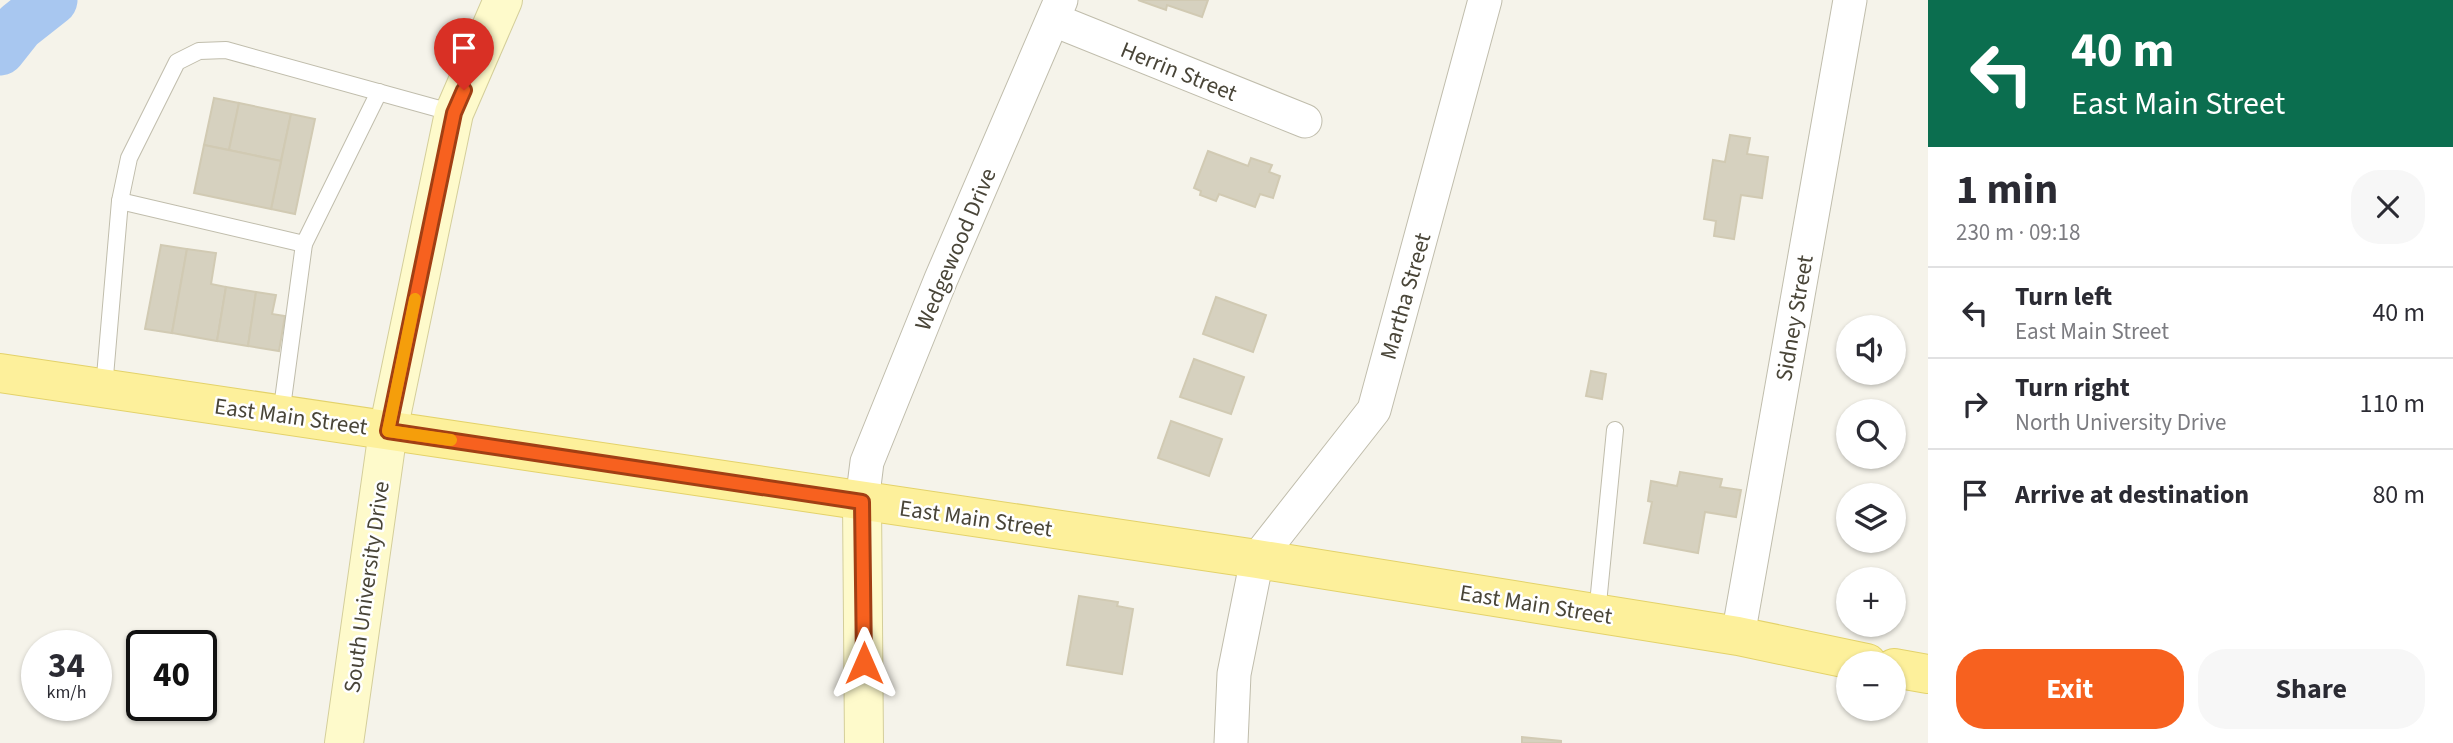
<!DOCTYPE html>
<meta charset="utf-8">
<style>
body{margin:0;font-family:"Source Sans 3",sans-serif;background:#f7f7f7;color:#2b2b33;height:100vh;display:flex;flex-direction:column;font-size:26px;white-space:nowrap}
*{box-sizing:border-box;margin:0}
p{font-size:23px;color:#7c7c81}
.icon{flex:none;width:38px;height:38px;fill:none;stroke:currentColor;stroke-width:2;stroke-linecap:round;stroke-linejoin:round}
.map{position:relative;flex:1;overflow:hidden}
.panel{display:flex;flex-direction:column;background:#fff;width:525px}
.panel>*{flex:none}
.guide{background:#0b6e4f;color:#fff;overflow:hidden}
.tools{position:absolute;left:1836px;top:315px;display:grid;gap:14px}
.tools a{display:grid;place-items:center;width:70px;height:70px;border-radius:50%;background:#fff;box-shadow:0 2px 5px #0004;font-size:35px}
.speed{position:absolute;left:21px;top:630px;display:flex;gap:14px;font-size:35px;font-weight:700;text-align:center}
.speed>*{display:grid;place-content:center;width:91px;height:91px;border-radius:50%;background:#fff;box-shadow:0 2px 5px #0004;line-height:1}
.speed small{font-size:18px;font-weight:400}
.speed .limit{border:4px solid #111;border-radius:10px;background:#fff;color:#111}
.pin{position:absolute;display:grid;place-items:center;width:60px;height:60px;color:#fff;margin:-72px -30px;border-radius:50% 50% 50% 0;rotate:-45deg;box-shadow:0 0 7px #0007}
.pin .icon{rotate:45deg}
.me{position:absolute;width:77px;margin:-38px;rotate:0deg;stroke-linejoin:round;filter:drop-shadow(0 0 5px #0008)}
.turn{display:flex;align-items:center;gap:24px;height:147px;padding:0 28px;font-size:32px}
.turn .icon{width:91px;height:91px;stroke-width:2.5}
.turn b{display:block;font-size:49px;line-height:60px}
.round{display:grid;place-items:center;flex:none;width:74px;height:74px;border-radius:28px;background:#f7f7f7}
.overview{display:flex;align-items:center;justify-content:space-between;height:119px;padding:0 28px}
h1{font-size:42px;font-weight:700;line-height:52px}
.button{display:flex;gap:14px;margin-top:auto;padding:14px 28px}
.button a{flex:1;height:80px;border-radius:28px;background:#f7611f;color:#fff;font-size:28px;font-weight:700;line-height:80px;text-align:center}
.button a+a{background:#f7f7f7;color:#2b2b33}
ul{padding:0;list-style:none}
li{display:flex;align-items:center;gap:21px;height:91px;padding:0 28px;border-top:2px solid #e1e1e2}
li div{flex:1}
li b{display:block;font-size:26px}
li em{font-style:normal}
main{display:flex;flex:1;min-height:0}
.map>svg:first-child{display:block}
</style>
<main>
<div class="map">
<svg width="1928" height="743" viewBox="0 0 1928 743">
<rect width="100%" height="100%" fill="#f5f3ea"/>
<g fill="none" stroke-linecap="round" stroke-linejoin="round">
<path stroke="#a8c7f0" stroke-width="51" d="M0,50L19,26L52,0"/>
</g>
<g fill="#d6d1bf" stroke="#d1cab3" stroke-width="2">
<path d="M1138,0H1208L1202,17L1167,5L1166,10Z"/>
<path d="M214,98L239,103L229,150L204,145Z"/>
<path d="M239,103L291,114L281,161L229,150Z"/>
<path d="M291,114L315,119L295,214L271,209Z"/>
<path d="M1730,135L1750,138L1747,154L1768,157L1762,198L1741,195L1734,239L1714,236L1716,221L1704,219L1713,160L1725,162Z"/>
<path d="M204,145L281,161L271,209L194,193Z"/>
<path d="M1208,151L1248,166L1251,158L1272,165L1269,172L1280,176L1273,198L1260,194L1255,207L1219,194L1216,201L1200,195L1201,191L1194,188Z"/>
<path d="M161,245L187,249L172,333L145,329Z"/>
<path d="M187,249L216,253L211,284L226,287L217,341L172,333Z"/>
<path d="M226,287L256,292L248,346L217,341Z"/>
<path d="M256,292L276,295L272,314L285,316L279,351L248,346Z"/>
<path d="M1216,297L1266,315L1253,352L1203,334Z"/>
<path d="M1194,359L1244,377L1231,414L1180,397Z"/>
<path d="M1591,371L1606,374L1602,399L1586,396Z"/>
<path d="M1171,421L1222,439L1209,476L1158,458Z"/>
<path d="M1680,472L1722,479L1720,487L1741,490L1736,517L1705,512L1698,553L1644,543L1652,502L1648,501L1651,481L1677,486Z"/>
<path d="M1079,596L1118,602L1117,606L1133,609L1122,674L1067,665Z"/>
<path d="M1522,737L1561,741V743H1522Z"/>
</g>
<g fill="none" stroke-linecap="round" stroke-linejoin="round">
<g stroke="#c0bdac" stroke-width="18">
<g id="lane">
<path d="M120,201L304,244L379,92"/>
<path d="M104,388L120,201L129,158L177,62L199,51L226,50L454,113"/>
<path d="M281,415L304,244"/>
<path d="M1597,614L1615,430"/>
</g>
</g>
<g stroke="#c0bdac" stroke-width="35">
<g id="street">
<path d="M1054,20L1305,121"/>
<path d="M862,502L867,462L941,279L1061,0"/>
<path d="M1738,636L1850,0"/>
<path d="M1231,743L1234,674L1257,559L1374,410L1485,0"/>
</g>
</g>
<g stroke="#d4ce9a" stroke-width="40">
<g id="secondary">
<path d="M862,502L864,743"/>
<path d="M344,743L388,431L454,113L503,0"/>
</g>
</g>
<g stroke="#e3d26a" stroke-width="40">
<g id="primary">
<path d="M0,373L1257,559L1738,636L1867,663"/>
<path d="M1894,668L1928,674"/>
</g>
</g>
<use href="#lane" stroke="#fff" stroke-width="16"/>
<use href="#street" stroke="#fff" stroke-width="33"/>
<use href="#secondary" stroke="#fefacb" stroke-width="38"/>
<use href="#primary" stroke="#fdf09b" stroke-width="38"/>
</g>
<g fill="none" stroke-linecap="round" stroke-linejoin="round">
<g stroke="#a13f14" stroke-width="18">
<path id="route" d="M464,90L454,113L388,431L862,502L864,663"/>
</g>
<use href="#route" stroke="#f7611f" stroke-width="12"/>
<path stroke="#f59e0b" stroke-width="12" d="M415,299L388,431L451,440"/>
</g>
<g text-anchor="middle" stroke-width="5" stroke-linejoin="round" paint-order="stroke">
<g font-size="23" fill="#494538" stroke="#fff">
<text transform="translate(1179 71) rotate(22)" y="8">Herrin Street</text>
<text transform="translate(955 249) rotate(-67)" y="8">Wedgewood Drive</text>
<text transform="translate(1405 296) rotate(-74)" y="8">Martha Street</text>
<text transform="translate(1794 318) rotate(-80)" y="8">Sidney Street</text>
<text transform="translate(291 416) rotate(8)" y="8">East Main Street</text>
<text transform="translate(976 518) rotate(8)" y="8">East Main Street</text>
<text transform="translate(366 587) rotate(-82)" y="8">South University Drive</text>
<text transform="translate(1536 604) rotate(9)" y="8">East Main Street</text>
</g>
</g>
</svg>
<div class="tools">
<a><svg class="icon" aria-label="sound" viewBox="0 0 24 24"><path d="M4 9h4l5-4v14l-5-4H4zM17 9q2 3 0 6"/></svg></a>
<a><svg class="icon" aria-label="search" viewBox="0 0 24 24"><circle cx="10" cy="10" r="6"/><path d="M15 15l6 6"/></svg></a>
<a><svg class="icon" aria-label="layers" viewBox="0 0 24 24"><path d="M12 4l9 5-9 5-9-5zM3 14l9 5 9-5"/></svg></a>
<a>+</a>
<a>−</a>
</div>
<div class="speed"><div>34<small>km/h</small></div><div class="limit">40</div></div>
<div class="pin" style="left:464px;top:90px;background:#d93025"><svg class="icon" aria-label="arrive" viewBox="0 0 24 24"><path d="M6 21V4h12l-3 4 3 4H6"/></svg></div>
<svg class="me" style="left:864px;top:663px" viewBox="-20 -20 40 40"><path d="M0-17L14 15 0 8-14 15z" fill="#f7611f" stroke="#fff" stroke-width="4"/></svg>
</div>
<section class="panel">
<div class="guide">
<div class="turn"><svg class="icon" aria-label="left" viewBox="0 0 24 24"><path d="M17 20v-9H6M10 6l-5 5 5 5"/></svg><div><b>40 m</b>East Main Street</div></div>
</div>
<div class="overview"><div><h1>1 min</h1><p>230 m · 09:18</p></div><a class="round"><svg class="icon" aria-label="close" viewBox="0 0 24 24"><path d="M6 6l12 12M18 6L6 18"/></svg></a></div>
<ul>
<li><svg class="icon" aria-label="left" viewBox="0 0 24 24"><path d="M17 20v-9H6M10 6l-5 5 5 5"/></svg><div><b>Turn left</b><p>East Main Street</p></div><em>40 m</em></li>
<li><svg class="icon" aria-label="right" viewBox="0 0 24 24"><path d="M7 20v-9h11M14 6l5 5-5 5"/></svg><div><b>Turn right</b><p>North University Drive</p></div><em>110 m</em></li>
<li><svg class="icon" aria-label="arrive" viewBox="0 0 24 24"><path d="M6 21V4h12l-3 4 3 4H6"/></svg><div><b>Arrive at destination</b></div><em>80 m</em></li>
</ul>
<div class="button"><a>Exit</a><a>Share</a></div>
</section>
</main>
